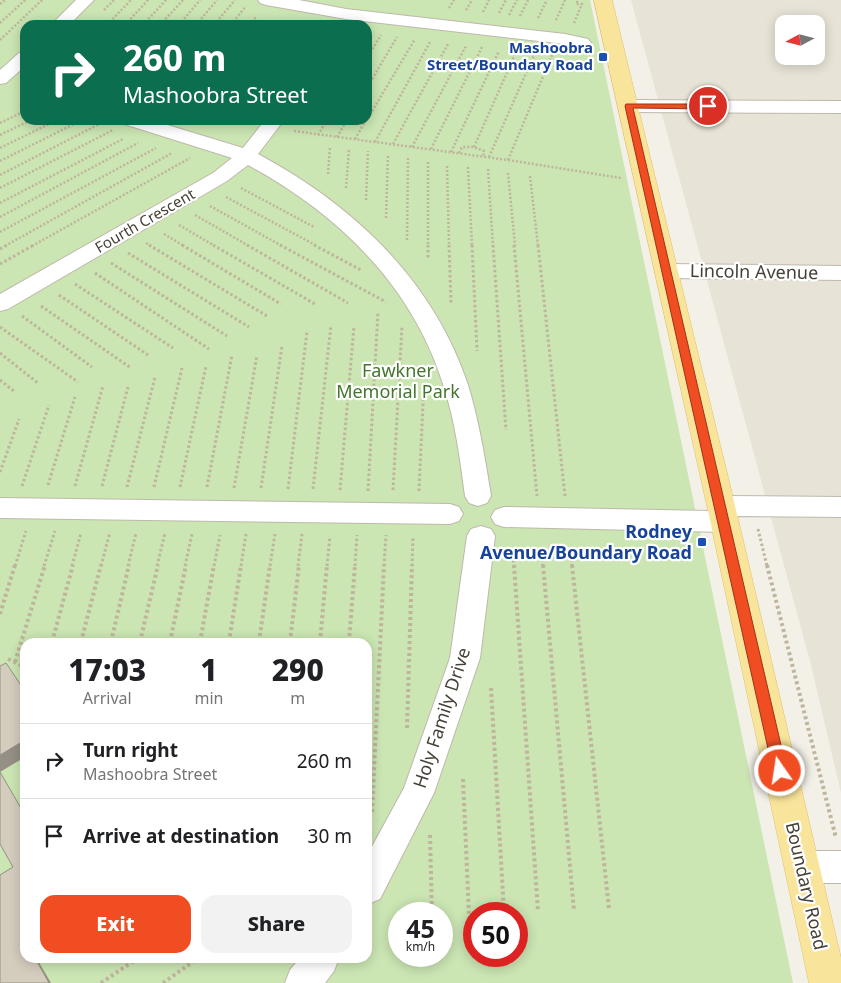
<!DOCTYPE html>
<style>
body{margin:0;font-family:"Noto Sans",sans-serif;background:#f2f2f2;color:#202124;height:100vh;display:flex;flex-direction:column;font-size:19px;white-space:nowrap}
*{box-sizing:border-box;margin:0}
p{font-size:16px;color:#757577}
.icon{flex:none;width:28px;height:28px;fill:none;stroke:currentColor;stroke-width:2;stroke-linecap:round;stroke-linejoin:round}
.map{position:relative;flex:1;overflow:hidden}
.drawer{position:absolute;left:20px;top:638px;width:352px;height:325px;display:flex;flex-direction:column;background:#fff;border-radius:15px;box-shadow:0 2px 12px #0003}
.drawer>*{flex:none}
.banner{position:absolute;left:20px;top:20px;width:352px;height:105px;border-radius:15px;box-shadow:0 2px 12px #0003;background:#0b6e4f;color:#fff;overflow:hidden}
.needle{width:32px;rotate:263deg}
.tools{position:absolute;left:775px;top:15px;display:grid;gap:10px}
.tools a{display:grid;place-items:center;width:50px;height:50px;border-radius:10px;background:#fff;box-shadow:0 2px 12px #0003;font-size:25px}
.speed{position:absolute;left:388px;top:902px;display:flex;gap:10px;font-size:25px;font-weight:700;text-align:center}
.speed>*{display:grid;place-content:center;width:65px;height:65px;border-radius:50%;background:#fff;box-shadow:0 2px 12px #0003;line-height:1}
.speed small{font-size:12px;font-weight:400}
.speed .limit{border:8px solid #d22;background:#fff;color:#111}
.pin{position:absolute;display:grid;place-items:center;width:42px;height:42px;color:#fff;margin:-21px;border:2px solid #fff;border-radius:50%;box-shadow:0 1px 5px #0007}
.me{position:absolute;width:55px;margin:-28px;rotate:347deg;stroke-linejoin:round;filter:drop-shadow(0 0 4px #0008)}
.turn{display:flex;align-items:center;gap:18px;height:105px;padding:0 20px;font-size:22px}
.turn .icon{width:65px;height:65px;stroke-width:2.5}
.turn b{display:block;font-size:35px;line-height:42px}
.eta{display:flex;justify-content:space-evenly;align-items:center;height:85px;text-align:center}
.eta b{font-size:30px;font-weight:800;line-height:35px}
.cta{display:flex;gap:10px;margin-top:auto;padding:10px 20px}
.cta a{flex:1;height:58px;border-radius:15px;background:#f04e22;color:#fff;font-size:20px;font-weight:800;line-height:58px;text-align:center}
.cta a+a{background:#f2f2f2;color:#202124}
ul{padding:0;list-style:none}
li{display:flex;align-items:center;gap:15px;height:75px;padding:0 20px;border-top:1px solid #e0e0e0}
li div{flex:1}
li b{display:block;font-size:19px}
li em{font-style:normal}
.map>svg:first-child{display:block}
</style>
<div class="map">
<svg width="841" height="983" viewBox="0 0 841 983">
<rect width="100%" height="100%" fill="#f3f0e8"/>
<path fill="#e7e3d6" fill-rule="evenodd" d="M631,0H841V793L811,665ZM784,24H816V56H784Z"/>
<path fill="#cbe5b3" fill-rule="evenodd" d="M0,0H590L793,983H0ZM25,25H368V120H25ZM25,642H368V958H25ZM399,914H441V956H399ZM474,914H516V956H474Z"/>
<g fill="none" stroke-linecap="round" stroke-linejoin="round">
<g stroke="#beb9ab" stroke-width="2">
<g id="minor">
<path d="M76,0H94L69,25H51Z"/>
<path d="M258,0H299L346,9L565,34L588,39L591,43L588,47L582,48L565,44L346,19L266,5L260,3Z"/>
<path d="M25,52V66L6,83L0,84V70L19,53Z"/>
<path d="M628,100L841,101V113L628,112L621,110L619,106L621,102Z"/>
<path d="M122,120H151L243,148L265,120H284L258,154C353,205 433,280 468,385C479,421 485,458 491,496L487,503L478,506L469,503L465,496C460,458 455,420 443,384C412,285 337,213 248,165L227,181L8,309L0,311V294L213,173L232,158L124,124Z"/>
<path d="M666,264L841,266V280L666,278L658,276L655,271L658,266Z"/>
<path d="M721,496L841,497V517L734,516L737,522L733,529L724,532L504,527L495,524L491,517L495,510L504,507L711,511L708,506L712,499Z"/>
<path d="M0,498L450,504L459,507L463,514L459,521L450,524L0,518Z"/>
<path d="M481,526L491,529L495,536L480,658L434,793L380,899L368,904V854L404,788L450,658L467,536L471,529Z"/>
<path d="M802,851H841V883H802L790,878L785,867L790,856Z"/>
<path d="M300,958H339L334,971L325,983H285L290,970Z"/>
</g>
</g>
<g stroke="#dec26b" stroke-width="1">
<path id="major" d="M594,0H612L735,506L841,958V983H809L707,506Z"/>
</g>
<g stroke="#bfb59d" stroke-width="2.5" stroke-dasharray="2 2" stroke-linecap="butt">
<path d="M0,4L5,0"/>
<path d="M449,8L454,0"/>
<path d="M104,10L114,0"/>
<path d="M466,10L472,0"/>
<path d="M483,12L489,0"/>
<path d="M499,13L506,0"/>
<path d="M509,15L517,0"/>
<path d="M520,16L528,0"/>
<path d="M538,18L547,0"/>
<path d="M556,20L565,0"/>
<path d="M0,23L25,0"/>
<path d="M574,23L582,4H576L578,0"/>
<path d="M107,25L131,0"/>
<path d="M125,25L148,0"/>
<path d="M143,25L166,0"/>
<path d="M160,25L183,0"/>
<path d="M179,25L200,0"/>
<path d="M196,25L217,0"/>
<path d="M214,25L235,0"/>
<path d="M231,25L246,6"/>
<path d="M249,25L257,16"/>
<path d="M0,40L42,0"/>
<path d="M368,56L381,35"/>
<path d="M368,86L397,37"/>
<path d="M368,118L415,39"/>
<path d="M0,123L25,111"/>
<path d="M305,123L307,120"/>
<path d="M294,131L508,160L621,178"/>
<path d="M0,135L31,120"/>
<path d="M318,135L327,120"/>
<path d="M337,137L347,120"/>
<path d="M355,139L366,120"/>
<path d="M375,142L430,42"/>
<path d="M393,144L448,44"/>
<path d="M412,147L466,46"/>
<path d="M474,147L516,52"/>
<path d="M0,148L57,120"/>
<path d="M431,149L482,47"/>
<path d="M451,152L499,51"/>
<path d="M459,153L462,147H474L484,151L483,157"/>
<path d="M489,157L535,53"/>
<path d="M508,160L552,55"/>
<path d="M0,161L82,120"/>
<path d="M428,162V246"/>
<path d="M447,166L449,246"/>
<path d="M468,167L472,246"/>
<path d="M488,169L493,246"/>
<path d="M508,173L515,246"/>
<path d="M328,174L330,147"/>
<path d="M0,175L107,120"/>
<path d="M530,176L538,246"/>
<path d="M0,188L113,130"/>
<path d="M241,188L314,227"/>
<path d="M346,188L349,149"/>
<path d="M226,197L317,246"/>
<path d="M366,200L368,151"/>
<path d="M0,203L123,139"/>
<path d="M210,206L282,246"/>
<path d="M195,215L249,246"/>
<path d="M0,217L138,143"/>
<path d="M386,218L388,155"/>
<path d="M179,225L215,246"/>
<path d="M0,232L156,148"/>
<path d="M164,234L184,246"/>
<path d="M407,240L408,158"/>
<path d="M146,243L151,246"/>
<path d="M5,246L172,153"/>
<path d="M32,246L190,158"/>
</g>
<g stroke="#bfb59d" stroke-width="3" stroke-dasharray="2.5 2.5" stroke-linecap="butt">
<path d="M149,245L267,316"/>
<path d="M182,245L281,304"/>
<path d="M213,245L315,304"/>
<path d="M247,245L348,303"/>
<path d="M280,245L386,302"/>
<path d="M314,245L361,270"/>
<path d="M428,245V258"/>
<path d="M449,245L451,303"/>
<path d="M472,245L477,351"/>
<path d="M493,245L506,430"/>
<path d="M514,245L537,496"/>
<path d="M538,245L565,496"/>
<path d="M0,249L7,245"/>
<path d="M128,253L249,327"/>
<path d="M111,263L227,336"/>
<path d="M0,264L34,245"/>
<path d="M95,273L209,349"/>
<path d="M75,284L173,348"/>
<path d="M59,295L148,355"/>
<path d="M41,306L131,368"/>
<path d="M22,316L92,367"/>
<path d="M0,327L78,382"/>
<path d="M0,353L39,384"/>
<path d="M0,380L15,392"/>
<path d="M0,472L19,419"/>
<path d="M48,485L75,397"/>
<path d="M22,486L49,405"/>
<path d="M75,486L103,386"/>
<path d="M102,486L128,387"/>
<path d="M127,487L155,377"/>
<path d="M154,487L182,368"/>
<path d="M180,487L206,366"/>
<path d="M207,487L232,355"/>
<path d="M234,488L257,355"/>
<path d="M261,488L282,346"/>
<path d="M288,489L307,331"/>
<path d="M313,489L331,325"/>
<path d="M340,490L354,326"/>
<path d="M393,490L402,326"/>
<path d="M368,491L378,312"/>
<path d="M419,491L424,382"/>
<path d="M758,529L767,566"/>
<path d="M542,554L543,566"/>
<path d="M571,554L572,566"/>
<path d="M513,555L514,566"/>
<path d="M15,566L26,531"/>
<path d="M44,566L55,531"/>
<path d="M72,566L81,533"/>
<path d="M101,566L110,532"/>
<path d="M128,566L136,533"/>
<path d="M157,566L165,533"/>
<path d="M185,566L192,534"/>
<path d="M214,566L220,535"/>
<path d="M241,566L246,534"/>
<path d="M270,566L275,534"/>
<path d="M298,566L302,534"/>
<path d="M327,566L330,536"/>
<path d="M355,566L357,535"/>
<path d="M384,566L386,535"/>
<path d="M412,566L413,536"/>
</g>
<g stroke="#bfb59d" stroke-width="4" stroke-dasharray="3 3" stroke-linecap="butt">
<path d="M514,565L538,911"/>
<path d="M543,565L574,911"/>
<path d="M572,565L609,909"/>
<path d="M767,565L836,838"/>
<path d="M0,614L15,565"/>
<path d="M52,642L73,565"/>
<path d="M81,642L101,565"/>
<path d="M111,642L129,565"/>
<path d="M140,642L158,565"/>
<path d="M170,642L186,565"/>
<path d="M200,642L214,565"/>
<path d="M229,642L241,565"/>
<path d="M259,642L270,565"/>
<path d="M290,642L299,565"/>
<path d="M320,642L327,565"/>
<path d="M349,642L355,565"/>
<path d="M8,659L25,667"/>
<path d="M15,662L45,565"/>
<path d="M491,688L504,912"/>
<path d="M407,728L412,565"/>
<path d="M463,779L469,915"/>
<path d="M372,812L384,565"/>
<path d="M430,835L432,914"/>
<path d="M101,983L138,958"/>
<path d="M163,983L198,958"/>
</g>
<use href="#minor" fill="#fff" fill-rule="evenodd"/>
<use href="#major" fill="#f9e49b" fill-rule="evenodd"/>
</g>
<g fill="#949085">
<path d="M25,740V757L0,772V755Z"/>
<path d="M35,958H40L37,959L51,983H49Z"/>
</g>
<g fill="#d4cdbe" stroke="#949085">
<path d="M6,663L25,691V728H24L25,740L0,755V666Z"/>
<path d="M0,772L25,815V958H35L49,983H0V875L13,867L0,844Z"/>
</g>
<path fill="#f04e22" stroke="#9c3316" d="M626,104H708L712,106L708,109L633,108L787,771L785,775L780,777L775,775L773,771L625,106Z"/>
<g fill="#1a4fb4" stroke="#fff" stroke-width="2">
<rect x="598" y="52" width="10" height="10" rx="2.5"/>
<rect x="697" y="537" width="10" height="10" rx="2.5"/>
</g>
<g text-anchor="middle" stroke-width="4.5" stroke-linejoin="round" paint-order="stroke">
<g font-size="15" font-weight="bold" fill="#164399" stroke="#fff" text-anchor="end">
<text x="593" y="53">Mashoobra<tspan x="593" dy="17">Street/Boundary Road</tspan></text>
</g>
<g font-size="15" fill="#464137" stroke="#fff">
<text transform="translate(145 221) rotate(-30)" y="5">Fourth Crescent</text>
</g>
<g font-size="18" fill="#464137" stroke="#fff">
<text transform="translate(754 272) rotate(1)" y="6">Lincoln Avenue</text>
<text transform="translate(442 718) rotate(-72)" y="6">Holy Family Drive</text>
<text transform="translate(806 886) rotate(77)" y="6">Boundary Road</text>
</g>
<g font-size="18" fill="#44752d" stroke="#fff">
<text x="398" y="377">Fawkner<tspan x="398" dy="21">Memorial Park</tspan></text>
</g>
<g font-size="18" font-weight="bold" fill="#164399" stroke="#fff" text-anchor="end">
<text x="692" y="538">Rodney<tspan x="692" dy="21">Avenue/Boundary Road</tspan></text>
</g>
</g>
</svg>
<div class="tools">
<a><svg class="needle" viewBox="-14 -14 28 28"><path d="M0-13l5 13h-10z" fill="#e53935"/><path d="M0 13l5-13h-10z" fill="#757577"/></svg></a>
</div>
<div class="speed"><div>45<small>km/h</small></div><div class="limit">50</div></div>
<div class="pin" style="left:708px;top:106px;background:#d93025"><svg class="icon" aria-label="arrive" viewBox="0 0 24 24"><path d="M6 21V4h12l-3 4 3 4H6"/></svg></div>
<svg class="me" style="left:780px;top:771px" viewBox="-20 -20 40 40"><circle r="17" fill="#f04e22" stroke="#fff" stroke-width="3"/><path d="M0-11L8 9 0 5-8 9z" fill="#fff"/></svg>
<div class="banner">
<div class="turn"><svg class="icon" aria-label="right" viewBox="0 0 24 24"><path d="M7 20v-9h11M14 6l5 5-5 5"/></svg><div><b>260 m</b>Mashoobra Street</div></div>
</div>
<section class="drawer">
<div class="eta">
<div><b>17:03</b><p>Arrival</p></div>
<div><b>1</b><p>min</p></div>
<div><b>290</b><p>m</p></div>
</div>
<ul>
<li><svg class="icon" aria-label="right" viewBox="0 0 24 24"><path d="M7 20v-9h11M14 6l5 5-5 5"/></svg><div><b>Turn right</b><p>Mashoobra Street</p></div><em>260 m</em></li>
<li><svg class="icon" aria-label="arrive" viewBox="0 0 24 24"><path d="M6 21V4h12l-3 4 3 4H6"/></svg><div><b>Arrive at destination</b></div><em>30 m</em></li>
</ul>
<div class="cta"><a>Exit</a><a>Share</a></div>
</section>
</div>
